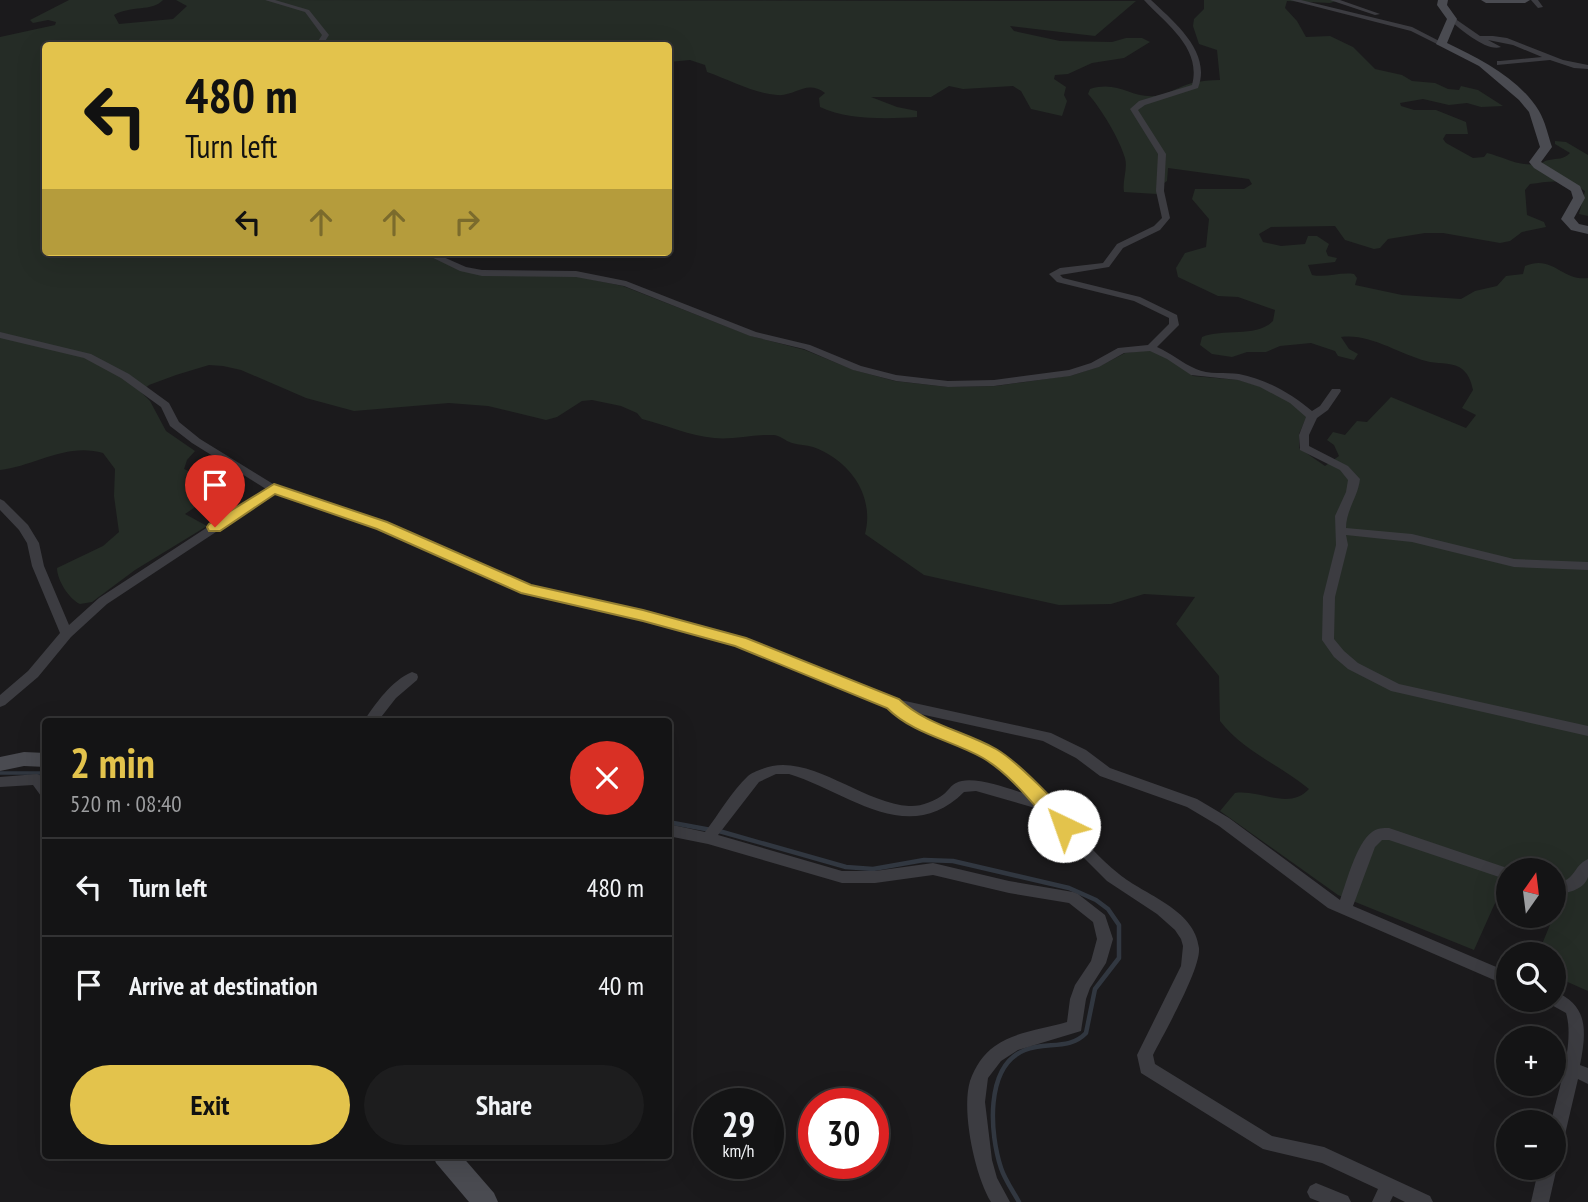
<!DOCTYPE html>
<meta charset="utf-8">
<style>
body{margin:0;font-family:"PT Sans Narrow",sans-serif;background:#1d1d1e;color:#f1f3f6;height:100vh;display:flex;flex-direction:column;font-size:26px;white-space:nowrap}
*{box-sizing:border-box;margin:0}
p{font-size:23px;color:#9d9ea0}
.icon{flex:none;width:38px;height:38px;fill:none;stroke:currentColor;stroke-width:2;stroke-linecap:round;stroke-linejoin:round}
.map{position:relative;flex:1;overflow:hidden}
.sheet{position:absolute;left:42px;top:718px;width:630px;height:441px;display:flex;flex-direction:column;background:#141415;border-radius:7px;box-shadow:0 7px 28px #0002,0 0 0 2px #333334}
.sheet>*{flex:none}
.guide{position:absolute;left:42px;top:42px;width:630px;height:214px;border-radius:7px;box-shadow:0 7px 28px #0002,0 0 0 2px #333334;background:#e3c34c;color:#111;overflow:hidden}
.needle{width:46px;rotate:14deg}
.fabs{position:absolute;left:1496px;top:858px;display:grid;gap:14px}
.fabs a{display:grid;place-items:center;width:70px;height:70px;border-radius:50%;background:#141415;box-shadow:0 7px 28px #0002,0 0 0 2px #333334;font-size:35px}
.speed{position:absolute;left:693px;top:1088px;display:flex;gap:14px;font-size:35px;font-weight:700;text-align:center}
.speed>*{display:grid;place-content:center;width:91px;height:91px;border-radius:50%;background:#141415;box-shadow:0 7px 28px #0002,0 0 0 2px #333334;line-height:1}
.speed small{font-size:18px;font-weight:400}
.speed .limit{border:10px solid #d22;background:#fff;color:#111}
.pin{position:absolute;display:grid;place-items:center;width:60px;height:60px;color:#fff;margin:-72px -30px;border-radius:50% 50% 50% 0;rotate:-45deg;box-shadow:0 0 7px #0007}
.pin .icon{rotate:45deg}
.me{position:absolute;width:77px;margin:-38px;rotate:318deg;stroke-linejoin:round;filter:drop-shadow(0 0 5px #0008)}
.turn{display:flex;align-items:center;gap:24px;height:147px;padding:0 28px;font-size:32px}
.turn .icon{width:91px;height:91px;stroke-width:2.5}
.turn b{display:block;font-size:49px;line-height:60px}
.lanes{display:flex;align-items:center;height:66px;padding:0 28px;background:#0003;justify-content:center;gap:35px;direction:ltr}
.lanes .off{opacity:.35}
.round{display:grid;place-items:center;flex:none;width:74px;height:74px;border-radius:37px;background:#1d1d1e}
.head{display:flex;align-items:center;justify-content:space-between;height:119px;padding:0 28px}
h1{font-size:42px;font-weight:600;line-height:52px;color:#e3c34c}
.action{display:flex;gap:14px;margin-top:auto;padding:14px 28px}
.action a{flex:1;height:80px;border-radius:42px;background:#e3c34c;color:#111;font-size:28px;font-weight:600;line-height:80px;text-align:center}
.action a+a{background:#1d1d1e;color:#f1f3f6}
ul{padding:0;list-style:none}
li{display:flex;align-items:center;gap:21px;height:98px;padding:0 28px;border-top:2px solid #333334}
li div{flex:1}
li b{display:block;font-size:26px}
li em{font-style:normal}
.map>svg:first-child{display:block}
</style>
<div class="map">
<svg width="1588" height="1202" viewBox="0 0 1588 1202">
<rect width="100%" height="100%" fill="#1b1a1c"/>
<path fill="#252c26" d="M69,0H163C152,12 131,5 114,15L119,24L173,19L187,6L176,0L1136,1L1095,36L1010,26L1014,31L1060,41L1112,42L1126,38H1142L1150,42L1124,58L1092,63L1068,74L1055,75L1054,79L1066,87L1064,95L1067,101L1062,116L1031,109L1021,91L1013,86L963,89L949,86L931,97H871L897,107L917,111V117C888,119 847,120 820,107L819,98L825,93C806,79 795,97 777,95C753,93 730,80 707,72L705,65L690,60L669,62L668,46H46V252H419L480,275L575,276L623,286L751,336L805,350L854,370L895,381L948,387L996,386L1073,375L1098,367L1125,353L1150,350L1168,358L1193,376L1239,380L1262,387L1290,402L1307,416L1299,434V448L1325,466L1339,456L1334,445L1327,440L1333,432L1345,435L1357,421L1367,422L1391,397L1466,428L1476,415L1462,408L1473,390C1471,381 1468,372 1459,367C1450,362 1436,364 1426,361C1399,354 1370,333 1341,337L1349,349L1358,354L1354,360L1338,356L1335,351L1311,343L1280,346L1266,352H1247L1232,357L1212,354L1200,345L1202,337C1223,328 1256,338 1273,321L1275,310L1238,297L1218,296L1178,277L1176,268L1185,253L1206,247L1209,219L1192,199L1195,189H1244L1252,184L1249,179L1168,168L1167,181L1157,188V194L1124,192C1122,181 1128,169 1125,158C1120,140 1101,108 1088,94L1090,89C1118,80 1130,98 1155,96C1168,95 1179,86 1192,83C1201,81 1210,80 1220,80L1217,50L1199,44L1193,26L1194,19L1204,9V0H1339L1330,3L1287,1L1285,8L1297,21L1306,37L1330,36L1353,47L1375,69L1402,75L1412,81L1435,83L1448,89L1459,90L1461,86L1478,90L1503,106L1481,107L1467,103L1449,105L1423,99L1400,103L1401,106L1414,110H1436L1466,122L1468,134H1446L1443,139L1446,143L1473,158L1484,157L1487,153C1504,157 1519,167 1538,164C1545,163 1542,161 1549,160C1558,158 1563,160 1570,153L1555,144V141L1566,142L1588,155V216L1579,214L1585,191C1566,178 1551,181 1530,184L1525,190L1527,215L1544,222L1546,227L1522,232L1510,241L1500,243L1443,233H1425L1388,239L1380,248L1374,249L1345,240L1335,226L1271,227L1259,234L1263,242L1281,246L1305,244L1308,236H1317L1329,244L1326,251L1328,256L1337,258L1335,262L1308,265L1312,275C1326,278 1339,272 1354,274L1357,278L1355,285L1402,295L1461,299L1475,291L1497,286L1506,276L1523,274L1525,266C1553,254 1561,281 1588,278V991L1554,976V954H1538L1554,915V870H1508V884L1504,883L1474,950L1338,895L1220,811L1235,793C1260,789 1289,811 1309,789C1280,765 1243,751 1220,721L1219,676L1176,624L1195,597L1144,594L1111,604L1059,605L924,575L865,534C875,496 850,460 813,447C806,445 799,445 792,443C785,441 780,435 773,435C753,434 734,440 714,438C690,436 666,425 642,419L637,413L621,406L592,400L582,401L557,417L546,420L488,406L449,403L354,411L306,398L241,370L223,366L209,365L176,375L149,385L141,392L150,401L166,431L195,451L187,460L184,469L239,493L222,509L201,503L185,514L207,526L135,570L92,602L80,604C69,599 57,580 57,568L103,546L119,532L114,496L115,469L103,453C67,442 34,466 0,470V37L55,25L56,22L48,20L33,23L30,20Z"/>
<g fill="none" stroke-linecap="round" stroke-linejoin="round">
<path stroke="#313740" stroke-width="3.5" d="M0,773H46"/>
<g stroke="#313740" stroke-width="4.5">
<path d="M668,822L711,830"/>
<path d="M719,831L846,867L873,869L924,860L953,861L1069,888L1096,900L1108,909L1119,925V958L1095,989L1086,1033C1069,1051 1046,1041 1025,1050C984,1066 990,1135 1001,1168C1005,1180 1013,1191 1019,1202"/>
</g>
<g fill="#3c3c41" fill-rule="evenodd">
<path d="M265,0H275L309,10L329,35L322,46H315L322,35L305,12Z"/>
<path d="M1144,0H1151C1174,22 1212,52 1198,88L1145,105L1138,110L1166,154L1164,191L1170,218L1160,230L1123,248L1109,267L1060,275L1063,278L1140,297L1177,315L1179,325L1157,347C1171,353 1182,363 1196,369C1208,375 1226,372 1239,374C1266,379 1292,394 1312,411L1320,406L1332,389H1340L1341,391L1328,410L1317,418L1309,435V446L1348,466L1360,479C1358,497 1346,510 1346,528L1412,534L1514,559L1588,562V570L1514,567L1412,542L1346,535L1348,545L1335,597L1334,639L1344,651L1358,663L1399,684L1588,726V736L1391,691L1348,669L1334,657L1322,640L1323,597L1336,545L1335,516L1346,492L1348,480L1340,470L1300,450L1299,435L1306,417L1290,403L1260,387L1238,380L1191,375L1167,359L1150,351L1124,353L1099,367L1070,376L994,386L948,387L896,381L853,370L804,349L750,336L624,286L576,277L482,276L460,271L421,252H432L466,267L482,270L576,271L626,281L756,332L810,345L861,366L896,375L948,381L994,380L1069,370L1091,363L1118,348L1148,345L1169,324V318L1134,301L1057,282L1049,274L1060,268L1103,263L1117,244L1154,226L1162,218L1156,191L1158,154L1130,109L1139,101L1192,85C1202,48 1166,24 1144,0Z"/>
<path d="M1290,0H1301L1412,27L1445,44L1439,45L1411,31Z"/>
<path d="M1330,0H1340L1380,14L1375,15Z"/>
<path d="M1531,0H1538L1543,7L1538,8Z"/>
<path d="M1450,18H1454L1480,36H1493L1507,38L1563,60L1588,65V69L1574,68L1550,60L1497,65V61H1500L1542,57L1513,45L1488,40L1501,47C1487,52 1461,30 1450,20Z"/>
<path d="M0,332L91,354L129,374L169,403L179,422L200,439L278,487L386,523L530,586L643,611L745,639L896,699L1051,733L1086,750L1110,768L1197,799L1229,818L1340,900C1347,881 1356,844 1372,832C1377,828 1383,828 1389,828L1513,870H1508V880L1389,840H1382L1375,847L1353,906L1508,972V986L1328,908L1219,826L1187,807L1100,776L1076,758L1043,741L911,712C938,730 971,735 998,752C1046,785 1074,838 1119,874C1144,895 1195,909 1199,948C1201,969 1164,1033 1153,1055L1155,1064L1272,1136L1324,1147L1430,1196L1433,1202H1405L1393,1196L1390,1202H1372L1378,1189L1322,1163L1263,1149L1141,1073L1137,1055L1181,966L1183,946L1181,939L1175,930L1157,914L1107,881L1077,851L1042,810L976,791L964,792C908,848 848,792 789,774H776L759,782L718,835L842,871H875L933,863L1009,881L1073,892L1078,894L1105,915L1113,939L1106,963L1090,988L1086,999L1081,1031L1018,1050L1001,1061L988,1078L985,1102L992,1160L997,1178L1010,1202H991C975,1176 961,1111 970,1081C975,1067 983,1054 995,1046C1016,1031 1044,1029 1067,1022L1070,999L1075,985L1091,961L1097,939L1093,922L1069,903L1009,893L933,875L875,883H842L708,844L668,836V824L705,832C719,814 731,792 748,776C751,773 757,771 762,769C807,750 861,803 909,806C920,807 935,801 944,794C948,791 951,785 956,783C972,774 1012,790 1029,795L1004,771L987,759L910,724L888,706L737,645L643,619L523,592L378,529L275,493L107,604L71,637L38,677L5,705L0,707V695L28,671L60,633L32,566L27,543L19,530L0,510V499L4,501L28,525L39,543L44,566L69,625L99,598L266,489L192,443L170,426L161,407L121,378L84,358L0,338Z"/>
<path d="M412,672L417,674L418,677L417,680L396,698L378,721H364C375,704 392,680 412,672Z"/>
<path d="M37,774C48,777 46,787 46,797L41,796L33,785L0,787V777Z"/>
<path d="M1588,859C1588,864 1588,872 1588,877C1584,890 1566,894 1554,894V882C1576,883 1572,866 1588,859Z"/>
<path d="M1554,991C1588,1005 1587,1030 1580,1065L1588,1068V1084L1578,1079L1563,1143L1560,1149L1554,1151V1122H1551C1558,1092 1575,1042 1566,1013L1548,1003L1547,999H1554Z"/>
<path d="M1554,1161L1557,1167L1549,1202H1531L1539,1167H1554Z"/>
<path d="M1316,1183L1348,1196L1351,1202H1320L1310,1198L1307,1192L1310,1186Z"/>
</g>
<g fill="#4a4b51" fill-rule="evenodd">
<path d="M1438,0H1448L1447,5L1457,19L1447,43C1480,59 1519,78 1539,111C1545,121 1548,135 1552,147L1541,162L1580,186L1585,198L1574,218L1579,224L1588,226V234L1571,230L1561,219L1573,198L1571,191L1534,168L1529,162L1540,147L1529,112L1519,100L1479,66L1436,44L1447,19L1437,5Z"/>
<path d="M1481,0H1530L1525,3H1486Z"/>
<path d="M24,752L46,753V767L24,766L0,771V757Z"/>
<path d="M433,1155H461L494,1193L498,1202H469L436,1163Z"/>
</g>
</g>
<path fill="#e3c34c" stroke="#947f31" stroke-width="2" d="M274,484L387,522L531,585L643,610L746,638L899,699C926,725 964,731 996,749C1015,760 1063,806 1073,826L1070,831L1064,833L1057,831C1035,807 1012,775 983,758C951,740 913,734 887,708L735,646L643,621L521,593L377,529L275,494L220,531H209L207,527L209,524Z"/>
</svg>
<div class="fabs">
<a><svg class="needle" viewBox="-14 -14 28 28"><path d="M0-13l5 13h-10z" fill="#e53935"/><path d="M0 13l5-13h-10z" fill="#9d9ea0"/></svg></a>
<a><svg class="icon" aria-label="search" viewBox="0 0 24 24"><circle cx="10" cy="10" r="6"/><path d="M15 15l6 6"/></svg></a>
<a>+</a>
<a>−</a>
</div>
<div class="speed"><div>29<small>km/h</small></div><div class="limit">30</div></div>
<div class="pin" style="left:215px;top:527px;background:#d93025"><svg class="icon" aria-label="arrive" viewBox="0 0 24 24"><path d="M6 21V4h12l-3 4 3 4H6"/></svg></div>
<svg class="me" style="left:1064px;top:826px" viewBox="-20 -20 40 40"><circle r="19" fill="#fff"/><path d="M0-13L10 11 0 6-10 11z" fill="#e3c34c"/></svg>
<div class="guide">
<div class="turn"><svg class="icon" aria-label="left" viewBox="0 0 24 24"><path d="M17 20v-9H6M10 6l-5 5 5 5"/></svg><div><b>480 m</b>Turn left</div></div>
<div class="lanes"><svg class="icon" aria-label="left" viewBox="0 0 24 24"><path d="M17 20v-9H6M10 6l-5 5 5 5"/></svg><svg class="icon off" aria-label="ahead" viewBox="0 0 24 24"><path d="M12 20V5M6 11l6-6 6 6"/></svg><svg class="icon off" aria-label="ahead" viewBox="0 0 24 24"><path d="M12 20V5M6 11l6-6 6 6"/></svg><svg class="icon off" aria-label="right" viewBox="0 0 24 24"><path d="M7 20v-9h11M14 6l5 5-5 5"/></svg></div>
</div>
<section class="sheet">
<div class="head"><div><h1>2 min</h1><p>520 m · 08:40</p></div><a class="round" style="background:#d93025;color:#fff"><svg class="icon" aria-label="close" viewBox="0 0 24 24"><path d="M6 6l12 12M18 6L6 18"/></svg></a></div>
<ul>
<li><svg class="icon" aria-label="left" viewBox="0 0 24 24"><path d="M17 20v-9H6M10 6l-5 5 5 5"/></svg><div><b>Turn left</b></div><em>480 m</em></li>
<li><svg class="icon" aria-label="arrive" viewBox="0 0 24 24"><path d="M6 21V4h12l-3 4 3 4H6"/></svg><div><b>Arrive at destination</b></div><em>40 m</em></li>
</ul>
<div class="action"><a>Exit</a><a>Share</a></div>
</section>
</div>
